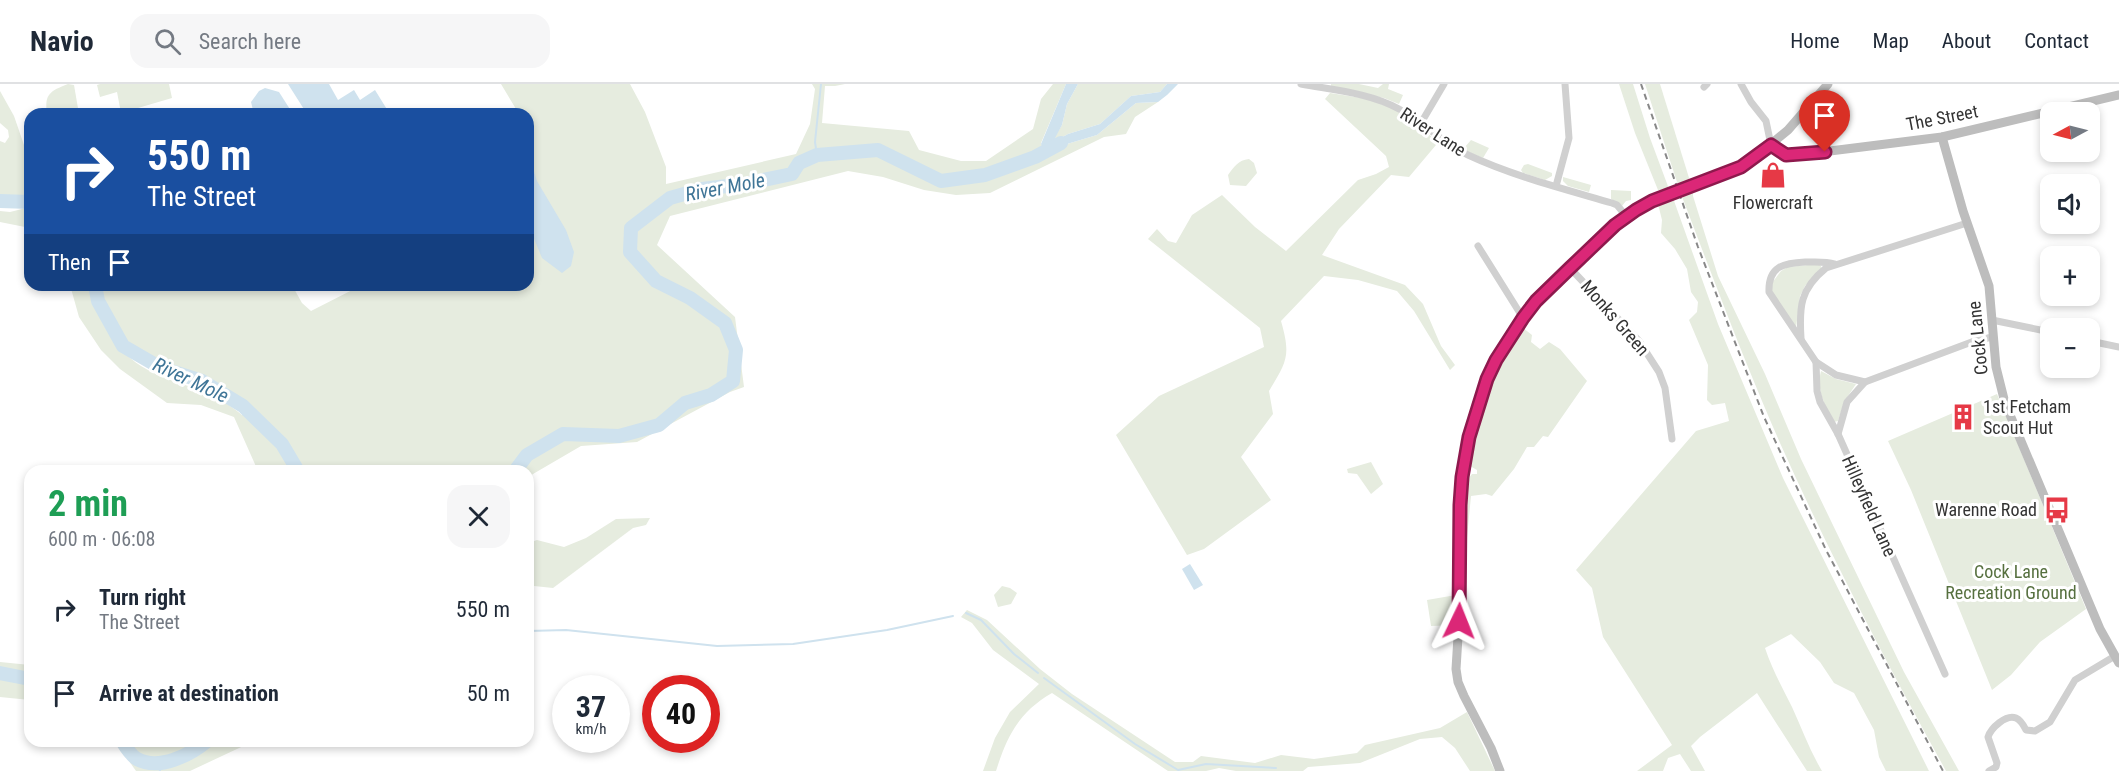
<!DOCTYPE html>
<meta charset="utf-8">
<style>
body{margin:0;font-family:"Roboto Condensed",sans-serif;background:#f6f6f7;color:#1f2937;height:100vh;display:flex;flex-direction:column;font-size:22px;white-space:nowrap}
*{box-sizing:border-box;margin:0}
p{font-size:20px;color:#747a83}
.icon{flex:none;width:33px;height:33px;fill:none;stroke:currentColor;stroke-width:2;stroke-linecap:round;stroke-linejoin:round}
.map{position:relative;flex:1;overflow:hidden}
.side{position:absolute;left:24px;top:381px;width:510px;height:282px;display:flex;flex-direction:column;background:#fff;border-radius:18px;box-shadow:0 3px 9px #0003}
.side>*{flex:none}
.top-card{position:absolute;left:24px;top:24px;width:510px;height:183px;border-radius:18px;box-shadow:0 3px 9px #0003;background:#1a4fa0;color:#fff;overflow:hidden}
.needle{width:39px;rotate:263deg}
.buttons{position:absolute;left:2040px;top:18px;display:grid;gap:12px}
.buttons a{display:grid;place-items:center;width:60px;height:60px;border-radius:12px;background:#fff;box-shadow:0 3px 9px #0003;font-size:30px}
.speed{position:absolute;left:552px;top:591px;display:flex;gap:12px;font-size:30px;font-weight:700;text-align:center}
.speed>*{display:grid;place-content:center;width:78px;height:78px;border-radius:50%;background:#fff;box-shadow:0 3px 9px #0003;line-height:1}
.speed small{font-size:15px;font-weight:400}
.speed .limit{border:9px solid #d22;background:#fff;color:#111}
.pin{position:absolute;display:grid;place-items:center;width:51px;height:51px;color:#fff;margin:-62px -26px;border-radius:50% 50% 50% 0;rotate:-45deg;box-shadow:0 0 6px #0007}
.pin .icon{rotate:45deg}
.me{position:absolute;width:66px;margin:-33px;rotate:2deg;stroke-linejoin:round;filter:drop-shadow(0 0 4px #0008)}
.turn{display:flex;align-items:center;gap:21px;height:126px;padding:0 24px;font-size:27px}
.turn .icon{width:78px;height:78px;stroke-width:2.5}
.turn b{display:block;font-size:42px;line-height:51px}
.then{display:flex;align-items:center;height:57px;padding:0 24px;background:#0003;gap:12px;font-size:22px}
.round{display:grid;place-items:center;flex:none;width:63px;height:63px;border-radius:18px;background:#f6f6f7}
.head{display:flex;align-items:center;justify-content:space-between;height:102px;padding:0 24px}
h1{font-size:36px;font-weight:700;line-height:45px;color:#1e9e55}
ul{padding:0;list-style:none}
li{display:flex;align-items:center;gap:18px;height:84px;padding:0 24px}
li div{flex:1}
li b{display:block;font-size:22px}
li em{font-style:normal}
header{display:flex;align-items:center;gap:36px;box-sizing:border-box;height:84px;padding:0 30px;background:#fff;border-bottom:2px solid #e0e1e3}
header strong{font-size:28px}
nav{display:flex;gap:33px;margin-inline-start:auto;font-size:21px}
.search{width:420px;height:54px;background:#f6f6f7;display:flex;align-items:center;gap:15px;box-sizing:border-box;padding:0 21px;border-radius:18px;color:#747a83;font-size:22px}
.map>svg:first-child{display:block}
</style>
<header>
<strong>Navio</strong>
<div class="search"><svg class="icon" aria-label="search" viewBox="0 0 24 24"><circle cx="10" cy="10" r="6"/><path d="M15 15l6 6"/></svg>Search here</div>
<nav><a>Home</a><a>Map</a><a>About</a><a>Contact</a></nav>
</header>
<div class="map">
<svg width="2119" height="687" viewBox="0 0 2119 687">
<rect width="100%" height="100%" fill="#fff"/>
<g fill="#e6ecdf">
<path d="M68,0L74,1L79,30H47C44,10 50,7 68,0Z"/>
<path d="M100,0H169L172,14L121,29L117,8L100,13L97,1Z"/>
<path d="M501,0H630L645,28L666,83V100L796,70L810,40L815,5L812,0H845L835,2H825L822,39L909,47L919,66L961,77H986L1033,45L1041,15L1053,0H1066L1041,59L1047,72L1067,60L1097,51L1136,19L1158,18L1135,33L1126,50L1104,53L990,109L956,111L924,106L883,93L848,87L670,132L657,161L735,233L744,303L730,308L637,358L581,362L533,390L528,394V387H258L234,333L201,321L167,319L120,285L101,266L79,233L70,201H89C96,232 113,264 141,282C166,298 198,302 223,317C229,321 236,326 242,331L255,327C238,315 223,302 204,294C192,289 179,287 168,283C130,268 107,241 99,201H292L302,219L311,227L362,201H528V30H519Z"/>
<path d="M1078,0H1167L1160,8L1131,12L1100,40L1068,50L1057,56L1054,54L1062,41L1067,20Z"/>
<path d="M1317,0L1331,2V0H1359L1378,4L1383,0H1389L1388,5L1403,11L1399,20L1384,14Z"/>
<path d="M1619,0H1633L1650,54L1669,105L1658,106L1635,49Z"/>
<path d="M1645,0H1660L1690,97L1678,101Z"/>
<path d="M0,7L14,32L24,61V105L30,107V116L0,114V57L5,59L9,53L8,46L0,39Z"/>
<path d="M1330,9L1368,15L1394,25L1435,55L1436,61L1409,93L1391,91L1339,145L1322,171L1405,201L1423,220L1441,262L1455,281L1450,286L1414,227L1397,207L1358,196L1324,192L1281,237C1291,272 1287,277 1269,307L1273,330L1241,373L1271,416L1204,465L1187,471L1116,351L1159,312L1264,263L1260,244L1148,155L1157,145L1168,157L1176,159L1192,131L1222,111L1255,143L1286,167L1358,96L1376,90L1389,83L1386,72L1325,15Z"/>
<path d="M1471,56L1489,64L1483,74L1466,67L1465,63Z"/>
<path d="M1249,75L1254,79L1257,89L1246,102L1230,101L1228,91C1234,83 1238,76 1249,75Z"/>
<path d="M1528,80L1552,89V92L1545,96L1523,89L1521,86L1524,81Z"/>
<path d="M1563,93L1591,101L1589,108L1568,102L1563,97Z"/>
<path d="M1611,106L1631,107V116L1626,117L1622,122L1611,115Z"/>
<path d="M1693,107V112L1718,192L1765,290L1801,375L1904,588L1959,687H1946C1887,580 1830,471 1780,359C1744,277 1713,194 1681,110Z"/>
<path d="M1673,114L1718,240L1783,394L1929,687H1886L1879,673L1874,646L1854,609L1834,599L1820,578L1791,550L1765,564C1772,585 1782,603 1792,623C1802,645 1810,667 1822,687H1807L1757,609L1700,653L1691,662L1705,687H1691L1680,670L1668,674L1663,687H1637L1672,661L1603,553L1592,504L1576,486L1696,347L1729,337L1725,319L1712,321L1707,316L1708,281L1689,236L1697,228L1698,218L1691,208L1687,185L1675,165L1661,149L1662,136L1658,120Z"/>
<path d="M30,123V144L0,138V127L10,128Z"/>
<path d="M1818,180L1821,182V185L1805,202L1800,212L1796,244L1771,207L1772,199L1781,187L1788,183Z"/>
<path d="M1523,244L1532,251L1531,258L1540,265L1549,258L1560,265L1587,297L1548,353L1543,352L1534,363H1527L1514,385L1492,412L1486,410L1471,412L1466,464L1464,455L1465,399L1472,390H1477V386L1470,382C1467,373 1471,363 1473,354C1482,313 1499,278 1523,244Z"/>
<path d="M1821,287L1836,295L1856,300L1844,318L1838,337L1834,338C1825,322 1816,306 1821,287Z"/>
<path d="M1997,310L2086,525L2040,558L2011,591L1992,606L1911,406L1888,357Z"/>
<path d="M1371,378L1383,400L1371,410L1357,390L1348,389L1347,385Z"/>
<path d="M650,434L646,441L633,444L553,504L534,502L528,496V459L537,456L564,463L586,454L616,435Z"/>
<path d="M1002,502L1010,504L1017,509L1011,520L998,523L994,511Z"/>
<path d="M1456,511L1455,541L1431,542L1427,516Z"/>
<path d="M967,526L987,536L1040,585L1072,610L1175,678H1193L1201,672L1255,679L1281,671L1314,675L1357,669L1365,661L1440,644L1467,628L1495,687H1470L1455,664L1442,653L1420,655L1360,679L1308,683L1303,687H1236L1219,684L1206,687H1168L1052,609C1019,628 1007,652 996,687H983L995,654L1010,628L1039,600L993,566L972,539L961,533Z"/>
<path d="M0,578L30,581V616L0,613Z"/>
<path d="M115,657H254L190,687H136Z"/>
</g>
<g fill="#cfe2ee">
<path d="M288,0H329L338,16L354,6L360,16L375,6L388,27L383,30H307Z"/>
<path d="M1066,0H1078L1067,20L1062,41L1055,54L1057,56L1068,50L1100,40L1131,12L1160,8L1167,0H1178L1167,11L1158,18L1136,19L1097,51L1067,60L1047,72L1041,60Z"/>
<path d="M265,4L279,8L293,30H254L251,18L259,7Z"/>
<path d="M528,69L537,97L566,146L574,168L571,182L562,189L542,174L528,140Z"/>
<path d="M1190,480L1203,501L1194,506L1182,485Z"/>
</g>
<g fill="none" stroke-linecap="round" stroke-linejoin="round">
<g stroke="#cfe2ee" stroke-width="2">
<path d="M817,71L815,58L821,0"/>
<path d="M966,529L981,536L1014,570L1038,589"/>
<path d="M528,547L566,546L717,562L793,560L887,546L953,532"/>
<path d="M1044,594L1135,660L1178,686L1206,680L1276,684"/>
<path d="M159,680L160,687"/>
</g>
<g stroke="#cfe2ee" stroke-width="14">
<path d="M0,117L30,118"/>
<path d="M95,201L98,217L123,262L161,284L202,297L243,322L282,360L298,387"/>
<path d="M515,387L527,371L563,350L619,352L659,341L685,319L711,311L733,297L736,266L725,239L690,214L656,197L630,168L631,144L670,114L702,105L744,100L792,90L799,79L817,71L878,66L941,97L985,91L1035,73L1061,59"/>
<path d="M0,589L30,595"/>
<path d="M122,657C125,662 132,672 137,675C159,687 190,671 207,657"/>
</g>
<g stroke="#d0d0d0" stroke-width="7">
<path d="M1301,0C1333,6 1370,9 1399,25C1424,38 1442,59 1468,71C1513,92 1564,105 1612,119L1617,121L1626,132"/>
<path d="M1741,0L1751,18L1766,37L1771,61"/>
<path d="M1704,3L1707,0"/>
<path d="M1421,39L1444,0"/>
<path d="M1556,102L1569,54L1565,0"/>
<path d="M1478,162L1523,234"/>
<path d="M1835,180C1825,177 1816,178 1805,178C1784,179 1768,182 1769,208L1816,278L1817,307L1820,318L1838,350L1945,590"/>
<path d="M1570,184L1639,257L1659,288L1665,304L1672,355"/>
<path d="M1992,236L2050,248"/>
<path d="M1801,254C1799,223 1800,205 1826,184L1967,139"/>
<path d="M2090,257L2119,263"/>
<path d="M1816,278L1836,291L1865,298"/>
<path d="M1838,350L1847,318L1865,298L1977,256L1993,253"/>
<path d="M1989,687L1996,683L1997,679L1988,653C1991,644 2006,630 2016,634C2021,636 2024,642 2026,646L2035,647L2050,638L2075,596L2115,572"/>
</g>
<g stroke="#bdbdbd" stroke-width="9">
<path d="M1942,53L1963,127L1989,202L1996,283L2005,319L2100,545L2119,579"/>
<path d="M1771,61L1782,70L1790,72L1942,53L2119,11"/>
<path d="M1500,687L1491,664L1464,612L1458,598L1456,585L1459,537L1462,393L1469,353L1487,295L1501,267L1536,217L1615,141L1644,121L1748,79L1788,46L1828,0"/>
</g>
<path stroke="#888" stroke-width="2" stroke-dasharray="6 4.5" stroke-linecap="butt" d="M1641,0L1698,163L1764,333L1826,466L1943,687"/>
</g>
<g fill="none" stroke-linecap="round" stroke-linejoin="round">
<g stroke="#8e194d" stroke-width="15">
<path id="route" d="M1459,537L1460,421L1462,393L1469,353L1487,295L1496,276L1523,234L1536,217L1570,184L1615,141L1636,126L1652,117L1741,83L1771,61L1786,71L1825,68"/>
</g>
<use href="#route" stroke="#db2777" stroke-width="10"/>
</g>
<defs>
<g id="shop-bare" transform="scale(2.07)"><path d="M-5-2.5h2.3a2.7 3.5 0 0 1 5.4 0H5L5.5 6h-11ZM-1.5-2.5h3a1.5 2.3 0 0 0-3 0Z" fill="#e63946" stroke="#fff" stroke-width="2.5" paint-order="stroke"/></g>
<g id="building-bare" transform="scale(2.07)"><path d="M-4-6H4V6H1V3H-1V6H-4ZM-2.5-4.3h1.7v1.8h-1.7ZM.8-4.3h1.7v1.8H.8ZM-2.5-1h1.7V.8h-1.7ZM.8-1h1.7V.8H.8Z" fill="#e63946" stroke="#fff" stroke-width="2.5" paint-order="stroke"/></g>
<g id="bus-bare" transform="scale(2.07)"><path d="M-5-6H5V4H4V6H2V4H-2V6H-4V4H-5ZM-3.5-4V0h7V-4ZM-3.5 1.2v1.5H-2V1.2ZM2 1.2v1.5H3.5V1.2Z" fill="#e63946" stroke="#fff" stroke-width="2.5" paint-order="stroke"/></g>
</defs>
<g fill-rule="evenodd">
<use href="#shop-bare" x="1773" y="91"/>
<use href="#building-bare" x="1963" y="333"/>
<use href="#bus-bare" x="2057" y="426"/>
</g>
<g text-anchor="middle" stroke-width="6" stroke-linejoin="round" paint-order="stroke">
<g font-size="18" fill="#333" stroke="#fff">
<text transform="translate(1942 34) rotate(-11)" y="6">The Street</text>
<text transform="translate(1433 48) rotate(33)" y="6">River Lane</text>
<text transform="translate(1615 234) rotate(49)" y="6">Monks Green</text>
<text transform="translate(1978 254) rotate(-96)" y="6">Cock Lane</text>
<text transform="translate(1869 422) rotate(66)" y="6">Hilleyfield Lane</text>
</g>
<g font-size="18" fill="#333" stroke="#fff">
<text x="1773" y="125">Flowercraft</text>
<text x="1983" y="329" text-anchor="start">1st Fetcham<tspan x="1983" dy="21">Scout Hut</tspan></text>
<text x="2037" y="432" text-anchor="end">Warenne Road</text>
</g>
<g font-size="18" fill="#56703f" stroke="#fff">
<text x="2011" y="494">Cock Lane<tspan x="2011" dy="21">Recreation Ground</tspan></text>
</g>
<g font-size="20" font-style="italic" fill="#3f7597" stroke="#fff">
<text transform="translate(725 103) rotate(-11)" y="7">River Mole</text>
<text transform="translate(191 296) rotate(25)" y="7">River Mole</text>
</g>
</g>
</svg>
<div class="buttons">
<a><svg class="needle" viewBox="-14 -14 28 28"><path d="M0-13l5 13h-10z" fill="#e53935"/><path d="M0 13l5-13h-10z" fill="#747a83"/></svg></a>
<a><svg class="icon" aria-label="sound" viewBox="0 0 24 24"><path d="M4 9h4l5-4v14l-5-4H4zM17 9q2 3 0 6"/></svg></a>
<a>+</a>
<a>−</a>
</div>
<div class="speed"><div>37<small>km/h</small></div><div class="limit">40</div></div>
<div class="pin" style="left:1825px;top:68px;background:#d93025"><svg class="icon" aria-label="arrive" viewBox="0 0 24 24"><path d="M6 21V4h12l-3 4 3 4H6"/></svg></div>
<svg class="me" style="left:1459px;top:537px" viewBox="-20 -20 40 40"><path d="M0-17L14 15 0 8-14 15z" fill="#db2777" stroke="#fff" stroke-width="4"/></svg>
<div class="top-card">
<div class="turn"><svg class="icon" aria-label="right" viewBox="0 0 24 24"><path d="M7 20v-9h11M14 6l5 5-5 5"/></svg><div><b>550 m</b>The Street</div></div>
<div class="then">Then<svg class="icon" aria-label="arrive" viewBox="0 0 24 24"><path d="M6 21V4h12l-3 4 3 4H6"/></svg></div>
</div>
<section class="side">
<div class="head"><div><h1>2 min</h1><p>600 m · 06:08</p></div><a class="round"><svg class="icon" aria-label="close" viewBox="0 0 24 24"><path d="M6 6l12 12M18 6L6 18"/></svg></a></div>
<ul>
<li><svg class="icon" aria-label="right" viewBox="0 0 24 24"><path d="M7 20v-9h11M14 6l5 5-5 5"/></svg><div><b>Turn right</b><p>The Street</p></div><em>550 m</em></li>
<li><svg class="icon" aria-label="arrive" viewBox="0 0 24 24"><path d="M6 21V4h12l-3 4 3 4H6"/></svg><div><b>Arrive at destination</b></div><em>50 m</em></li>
</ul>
</section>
</div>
